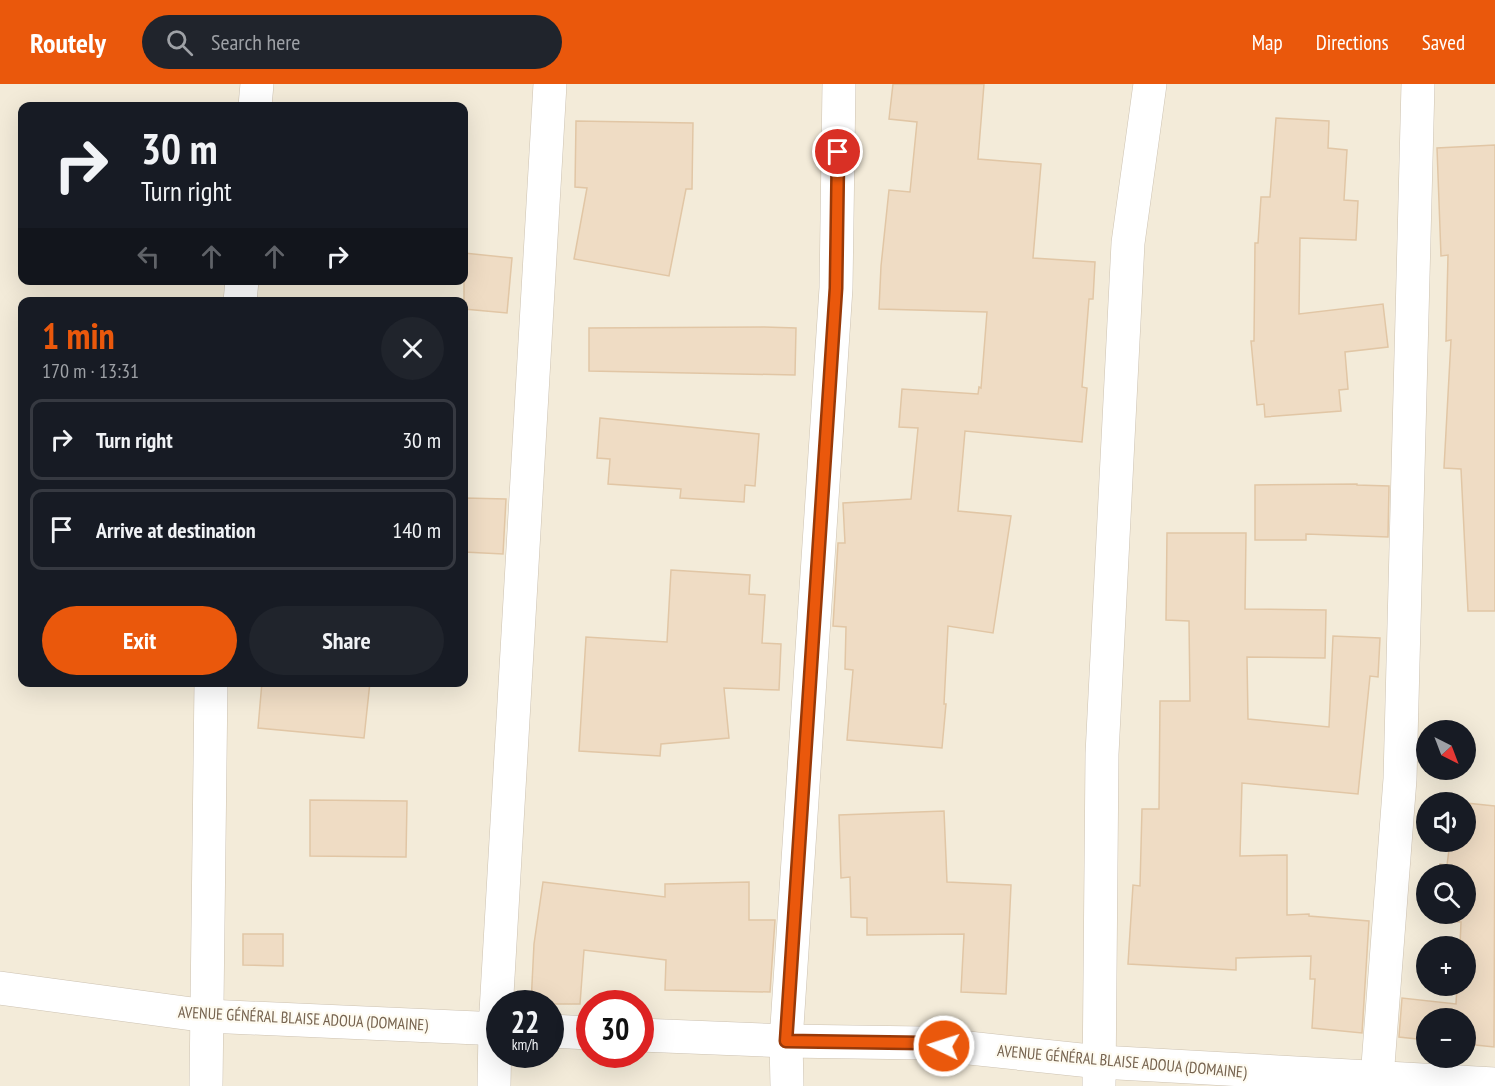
<!DOCTYPE html>
<meta charset="utf-8">
<style>
body{margin:0;font-family:"PT Sans Narrow",sans-serif;background:#20242c;color:#f1f3f6;height:100vh;display:flex;flex-direction:column;font-size:22px;white-space:nowrap}
*{box-sizing:border-box;margin:0}
p{font-size:20px;color:#9ea1a6}
.icon{flex:none;width:33px;height:33px;fill:none;stroke:currentColor;stroke-width:2;stroke-linecap:round;stroke-linejoin:round}
.map{position:relative;flex:1;overflow:hidden}
.drawer{position:absolute;left:18px;top:213px;width:450px;height:390px;display:flex;flex-direction:column;background:#171b24;border-radius:12px;box-shadow:0 6px 24px #0002}
.drawer>*{flex:none}
.guide{position:absolute;left:18px;top:18px;width:450px;height:183px;border-radius:12px;box-shadow:0 6px 24px #0002;background:#171b24;color:#f1f3f6;overflow:hidden}
.needle{width:39px;rotate:138deg}
.fabs{position:absolute;left:1416px;top:636px;display:grid;gap:12px}
.fabs a{display:grid;place-items:center;width:60px;height:60px;border-radius:50%;background:#171b24;box-shadow:0 6px 24px #0002;font-size:30px}
.speed{position:absolute;left:486px;top:906px;display:flex;gap:12px;font-size:30px;font-weight:700;text-align:center}
.speed>*{display:grid;place-content:center;width:78px;height:78px;border-radius:50%;background:#171b24;box-shadow:0 6px 24px #0002;line-height:1}
.speed small{font-size:15px;font-weight:400}
.speed .limit{border:9px solid #d22;background:#fff;color:#111}
.pin{position:absolute;display:grid;place-items:center;width:51px;height:51px;color:#fff;margin:-26px;border:3px solid #fff;border-radius:50%;box-shadow:0 2px 6px #0007}
.me{position:absolute;width:66px;margin:-33px;rotate:274deg;stroke-linejoin:round;filter:drop-shadow(0 0 4px #0008)}
.turn{display:flex;align-items:center;gap:21px;height:126px;padding:0 24px;font-size:27px}
.turn .icon{width:78px;height:78px;stroke-width:2.5}
.turn b{display:block;font-size:42px;line-height:51px}
.lanes{display:flex;align-items:center;height:57px;padding:0 24px;background:#0003;justify-content:center;gap:30px;direction:ltr}
.lanes .off{opacity:.35}
.round{display:grid;place-items:center;flex:none;width:63px;height:63px;border-radius:32px;background:#20242c}
.overview{display:flex;align-items:center;justify-content:space-between;height:102px;padding:0 24px}
h1{font-size:36px;font-weight:600;line-height:45px;color:#ea580c}
.cta{display:flex;gap:12px;margin-top:auto;padding:12px 24px}
.cta a{flex:1;height:69px;border-radius:36px;background:#ea580c;color:#fff;font-size:24px;font-weight:600;line-height:69px;text-align:center}
.cta a+a{background:#20242c;color:#f1f3f6}
ul{padding:0;list-style:none}
li{display:flex;align-items:center;gap:18px;height:81px;margin:0 12px 9px;padding:0 12px;border:3px solid #363941;border-radius:12px}
li div{flex:1}
li b{display:block;font-size:22px}
li em{font-style:normal}
header{display:flex;align-items:center;gap:36px;box-sizing:border-box;height:84px;padding:0 30px;background:#ea580c;color:#fff}
header strong{font-size:28px}
nav{display:flex;gap:33px;margin-inline-start:auto;font-size:21px}
.search{width:420px;height:54px;background:#20242c;display:flex;align-items:center;gap:15px;box-sizing:border-box;padding:0 21px;border-radius:33px;color:#9ea1a6;font-size:22px}
.map>svg:first-child{display:block}
</style>
<header>
<strong>Routely</strong>
<div class="search"><svg class="icon" aria-label="search" viewBox="0 0 24 24"><circle cx="10" cy="10" r="6"/><path d="M15 15l6 6"/></svg>Search here</div>
<nav><a>Map</a><a>Directions</a><a>Saved</a></nav>
</header>
<div class="map">
<svg width="1495" height="1002" viewBox="0 0 1495 1002">
<rect width="100%" height="100%" fill="#fcf8eb"/>
<path fill="#f3ebd9" fill-rule="evenodd" d="M0,0H1495V1002H0ZM22,22H464V196H22ZM22,218H464V598H22ZM1426,646H1466V686H1426ZM1426,718H1466V758H1426ZM1426,790H1466V830H1426ZM1426,862H1466V902H1426ZM500,920H550V970H500ZM590,920H640V970H590ZM1426,934H1466V974H1426Z"/>
<g fill="#efdcc4" stroke="#e1c6a5" stroke-width="1.5">
<path d="M893,0H984L978,75L1041,80L1033,174L1095,178L1093,215H1089L1082,303L1087,304L1082,358L965,347L958,427L1011,432L993,549L948,542L944,620H946L942,664L847,656L853,586L845,585L846,543L833,542L838,459H845L843,419L911,415L918,344L899,343L902,305L978,310L979,303L981,304L987,228L879,225L881,182L889,106L910,108L917,38L889,35Z"/>
<path d="M1276,34L1329,37L1328,64L1347,66L1344,116L1358,117L1356,156L1300,154L1299,230L1383,220L1388,263L1345,268L1348,305L1339,306L1341,327L1265,333L1264,320L1257,321L1251,257H1254L1255,159H1258L1261,113H1270Z"/>
<path d="M576,37L693,39L692,105H686L669,192L574,175L587,104L575,103Z"/>
<path d="M1495,61V527H1468L1461,385L1444,384L1451,256L1446,257L1448,171L1441,172L1437,64Z"/>
<path d="M464,169L512,174L507,229L464,225Z"/>
<path d="M764,243L796,244L795,291L589,287V244Z"/>
<path d="M600,334L759,350L755,402L745,401L744,418L680,414L681,405L608,400L610,375L597,374Z"/>
<path d="M1357,400V401L1389,402L1388,453L1306,450V456H1255V401Z"/>
<path d="M464,414L506,415L503,470L464,468Z"/>
<path d="M1167,449H1246L1245,525L1326,526L1325,574L1247,573L1248,635L1329,643L1333,552L1380,554L1378,593L1370,592L1358,710L1242,699L1240,772L1287,771V831L1309,830V832L1369,837L1362,949L1312,944L1315,895H1310L1311,872L1236,874V886L1128,880L1133,801L1140,802L1142,725H1159L1160,617H1190L1189,537L1166,536Z"/>
<path d="M671,486L750,491L749,510L765,511L762,559L781,560L779,606L724,604L729,654L661,660L660,672L579,667L586,553L667,558Z"/>
<path d="M262,598H370L364,654L258,644Z"/>
<path d="M310,716L407,717L406,773L310,772Z"/>
<path d="M1466,719L1495,722L1494,963L1466,960V934H1426V956L1399,953L1402,914L1456,920L1457,902H1466V862H1460L1461,838L1435,836V830H1466V790H1439L1440,780L1447,781L1450,758H1466Z"/>
<path d="M944,727L947,798L1011,801L1006,910L961,908L964,850L867,851V834L851,833L850,793L841,794L839,731Z"/>
<path d="M543,798L665,813V800L749,798V836H775L770,908L665,906L666,876L584,866L580,920H531L534,860Z"/>
<path d="M243,850H283V882L243,881Z"/>
</g>
<g fill="none" stroke-linecap="round" stroke-linejoin="round">
<g stroke="#cdc2b1" stroke-width="34">
<g id="minor">
<path d="M255,22L257,0"/>
<path d="M240,218L242,196"/>
<path d="M0,904L207,932L500,945"/>
<path d="M550,947L590,949"/>
<path d="M640,951L786,957L922,959L1100,978L1495,1000"/>
<path d="M1377,994L1400,695L1418,0"/>
<path d="M206,1002L211,598"/>
<path d="M494,1002L495,945L550,0"/>
<path d="M787,1002L786,957L836,204L839,0"/>
<path d="M1099,1002L1102,670L1128,159L1150,0"/>
</g>
</g>
<use href="#minor" stroke="#fff" stroke-width="33"/>
</g>
<g fill="none" stroke-linecap="round" stroke-linejoin="round">
<g stroke="#983908" stroke-width="15">
<path id="route" d="M838,68L836,204L786,957L922,959L944,962"/>
</g>
<use href="#route" stroke="#ea580c" stroke-width="10"/>
</g>
<g text-anchor="middle" stroke-width="4.5" stroke-linejoin="round" paint-order="stroke">
<g font-size="16" fill="#76634f" stroke="#fefbf1">
<text transform="translate(303 934) rotate(3)" y="6">AVENUE GÉNÉRAL BLAISE ADOUA (DOMAINE)</text>
<text transform="translate(1122 977) rotate(5)" y="6">AVENUE GÉNÉRAL BLAISE ADOUA (DOMAINE)</text>
</g>
</g>
</svg>
<div class="fabs">
<a><svg class="needle" viewBox="-14 -14 28 28"><path d="M0-13l5 13h-10z" fill="#e53935"/><path d="M0 13l5-13h-10z" fill="#9ea1a6"/></svg></a>
<a><svg class="icon" aria-label="sound" viewBox="0 0 24 24"><path d="M4 9h4l5-4v14l-5-4H4zM17 9q2 3 0 6"/></svg></a>
<a><svg class="icon" aria-label="search" viewBox="0 0 24 24"><circle cx="10" cy="10" r="6"/><path d="M15 15l6 6"/></svg></a>
<a>+</a>
<a>−</a>
</div>
<div class="speed"><div>22<small>km/h</small></div><div class="limit">30</div></div>
<div class="pin" style="left:838px;top:68px;background:#d93025"><svg class="icon" aria-label="arrive" viewBox="0 0 24 24"><path d="M6 21V4h12l-3 4 3 4H6"/></svg></div>
<svg class="me" style="left:944px;top:962px" viewBox="-20 -20 40 40"><circle r="17" fill="#ea580c" stroke="#fff" stroke-width="3"/><path d="M0-11L8 9 0 5-8 9z" fill="#fff"/></svg>
<div class="guide">
<div class="turn"><svg class="icon" aria-label="right" viewBox="0 0 24 24"><path d="M7 20v-9h11M14 6l5 5-5 5"/></svg><div><b>30 m</b>Turn right</div></div>
<div class="lanes"><svg class="icon off" aria-label="left" viewBox="0 0 24 24"><path d="M17 20v-9H6M10 6l-5 5 5 5"/></svg><svg class="icon off" aria-label="ahead" viewBox="0 0 24 24"><path d="M12 20V5M6 11l6-6 6 6"/></svg><svg class="icon off" aria-label="ahead" viewBox="0 0 24 24"><path d="M12 20V5M6 11l6-6 6 6"/></svg><svg class="icon" aria-label="right" viewBox="0 0 24 24"><path d="M7 20v-9h11M14 6l5 5-5 5"/></svg></div>
</div>
<section class="drawer">
<div class="overview"><div><h1>1 min</h1><p>170 m · 13:31</p></div><a class="round"><svg class="icon" aria-label="close" viewBox="0 0 24 24"><path d="M6 6l12 12M18 6L6 18"/></svg></a></div>
<ul>
<li><svg class="icon" aria-label="right" viewBox="0 0 24 24"><path d="M7 20v-9h11M14 6l5 5-5 5"/></svg><div><b>Turn right</b></div><em>30 m</em></li>
<li><svg class="icon" aria-label="arrive" viewBox="0 0 24 24"><path d="M6 21V4h12l-3 4 3 4H6"/></svg><div><b>Arrive at destination</b></div><em>140 m</em></li>
</ul>
<div class="cta"><a>Exit</a><a>Share</a></div>
</section>
</div>
